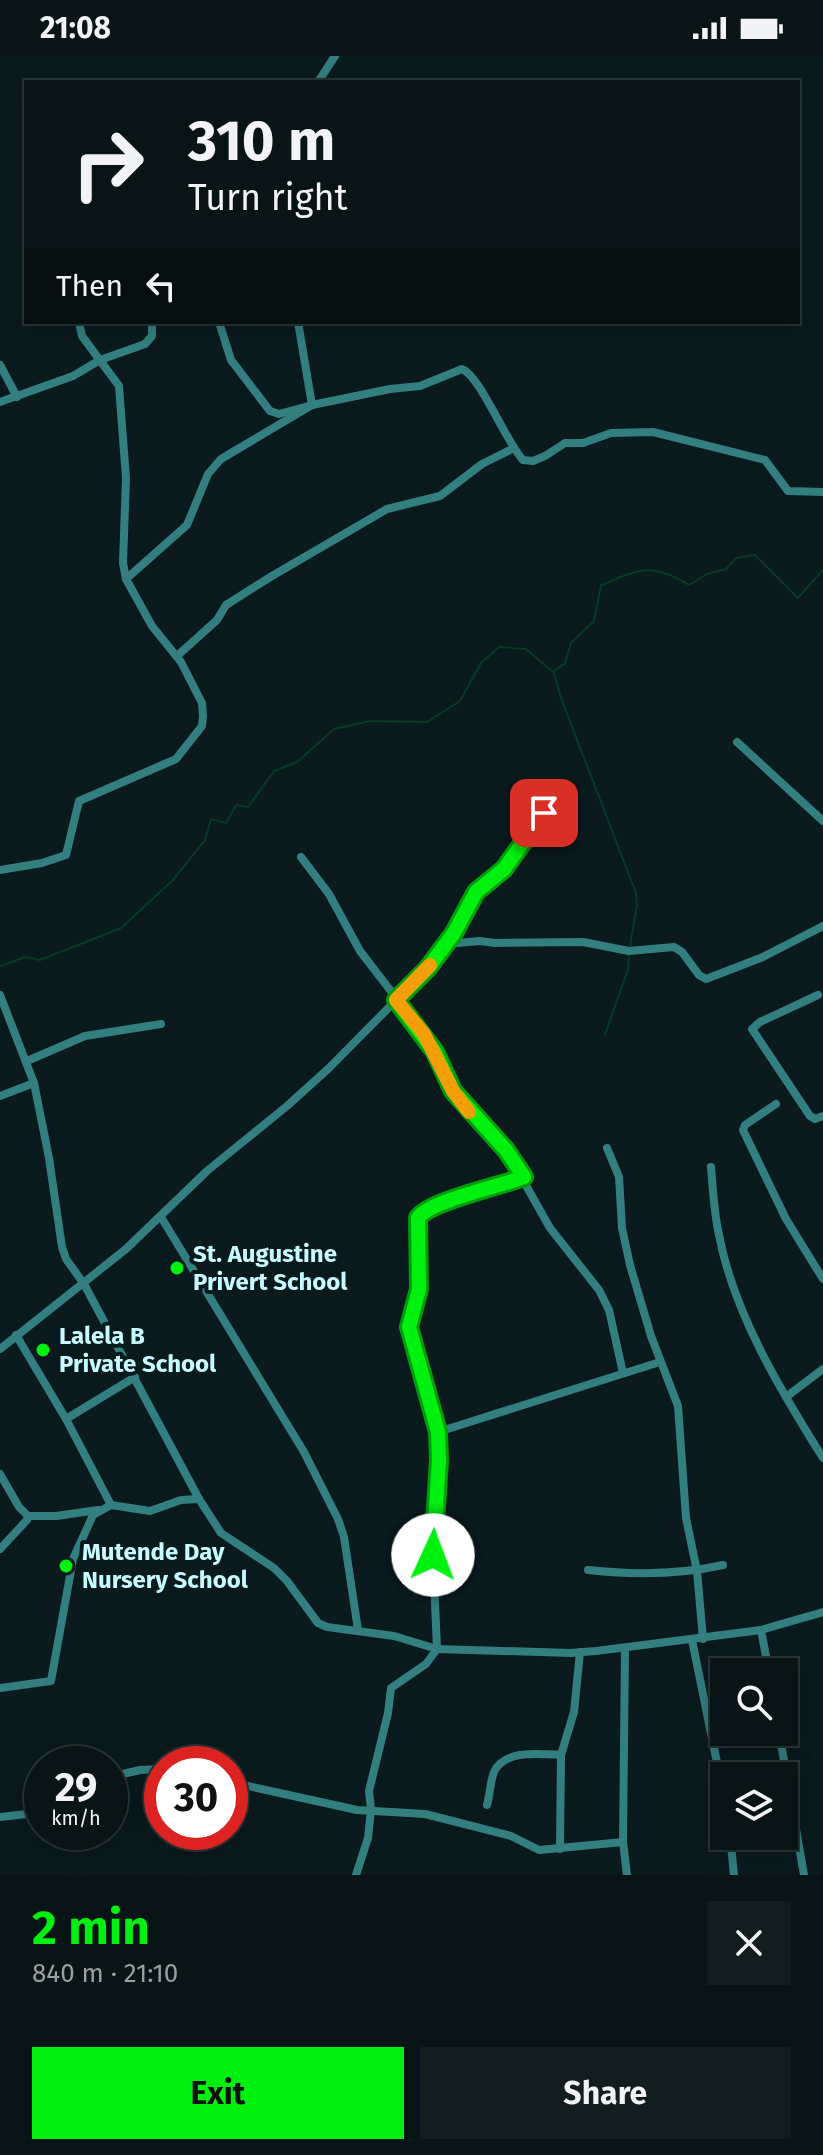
<!DOCTYPE html>
<meta charset="utf-8">
<style>
body{margin:0;font-family:"Fira Sans",sans-serif;background:#111d1f;color:#f1f3f6;height:100vh;display:flex;flex-direction:column;font-size:30px;white-space:nowrap}
*{box-sizing:border-box;margin:0}
p{font-size:26px;color:#989ea1}
.icon{flex:none;width:44px;height:44px;fill:none;stroke:currentColor;stroke-width:2;stroke-linecap:round;stroke-linejoin:round}
.map{position:relative;height:1819px;overflow:hidden}
.side{display:flex;flex-direction:column;background:#081416;flex:1}
.side>*{flex:none}
.top-card{position:absolute;left:24px;top:24px;width:776px;height:244px;border-radius:0px;box-shadow:0 4px 20px #0003,0 0 0 2px #293335;background:#081416;color:#f1f3f6;overflow:hidden}
.controls{position:absolute;left:710px;top:1602px;display:grid;gap:16px}
.controls a{display:grid;place-items:center;width:88px;height:88px;border-radius:0px;background:#081416;box-shadow:0 4px 20px #0003,0 0 0 2px #293335;font-size:40px}
.speed{position:absolute;left:24px;top:1690px;display:flex;gap:16px;font-size:40px;font-weight:700;text-align:center}
.speed>*{display:grid;place-content:center;width:104px;height:104px;border-radius:50%;background:#081416;box-shadow:0 4px 20px #0003,0 0 0 2px #293335;line-height:1}
.speed small{font-size:20px;font-weight:400}
.speed .limit{border:12px solid #d22;background:#fff;color:#111}
.pin{position:absolute;display:grid;place-items:center;width:68px;height:68px;color:#fff;margin:-34px;border-radius:16px;box-shadow:0 4px 12px #0006}
.me{position:absolute;width:88px;margin:-44px;rotate:2deg;stroke-linejoin:round;filter:drop-shadow(0 0 6px #0008)}
.turn{display:flex;align-items:center;gap:28px;height:168px;padding:0 32px;font-size:36px}
.turn .icon{width:104px;height:104px;stroke-width:2.5}
.turn b{display:block;font-size:56px;line-height:68px}
.then{display:flex;align-items:center;height:76px;padding:0 32px;background:#0003;gap:16px;font-size:30px}
.round{display:grid;place-items:center;flex:none;width:84px;height:84px;border-radius:0px;background:#111d1f}
.overview{display:flex;align-items:center;justify-content:space-between;height:136px;padding:0 32px}
h1{font-size:48px;font-weight:700;line-height:60px;color:#00f10f}
.primary-button{display:flex;gap:16px;margin-top:auto;padding:16px 32px}
.primary-button a{flex:1;height:92px;border-radius:0px;background:#00f10f;color:#111;font-size:32px;font-weight:700;line-height:92px;text-align:center}
.primary-button a+a{background:#111d1f;color:#f1f3f6}
.status{display:flex;justify-content:space-between;align-items:center;height:56px;padding:0 40px;background:#081416;direction:ltr}
.status svg{height:22px;fill:currentColor}
.map>svg:first-child{display:block}
</style>
<div class="status"><b>21:08</b><svg viewBox="0 0 49 12"><path d="M0 12V9h3v3zM5 12V6h3v6zM10 12V3h3v9zM15 12V0h3v12zM26 1h20v11H26zM47 4h2v5h-2z"/></svg></div>
<div class="map">
<svg width="823" height="1819" viewBox="0 0 823 1819">
<rect width="100%" height="100%" fill="#0a1a1d"/>
<g fill="none" stroke-linecap="round" stroke-linejoin="round">
<g stroke="#063a25" stroke-width="2">
<path d="M554,617L561,642L636,837L637,849L630,890"/>
<path d="M0,910L25,901L40,904L121,872L172,825L205,784L211,763L226,767L236,749L248,751L274,715L297,706L334,673L370,665L427,666L460,645L481,607L499,591L526,593L553,616L565,607L571,587L594,565L601,529C641,513 651,506 689,529L707,518L726,513L736,502L755,499L798,542L823,514"/>
<path d="M605,979L628,913L629,897"/>
</g>
<g stroke="#337e7e" stroke-width="8">
<path d="M318,26L335,0"/>
<path d="M219,266L231,304L270,355L279,358L312,349L298,266"/>
<path d="M229,266H243"/>
<path d="M0,309L17,341"/>
<path d="M0,346L73,320L100,304L145,288L152,280V266"/>
<path d="M126,523L187,469L208,418L221,403L312,349L390,333L420,330L462,313C480,320 505,384 523,404L533,405L545,400L565,387H583L611,377L653,376L765,404L788,435L823,436"/>
<path d="M177,600L217,564L226,549L272,520L387,453L440,440L482,408L514,392"/>
<path d="M737,686L823,765"/>
<path d="M301,801L329,838L360,895L424,978L453,1035L506,1094L550,1172L599,1234L609,1254L623,1317"/>
<path d="M0,814L42,807L66,799L79,745L176,703L202,670L203,660L202,647L181,606L152,570L126,523L123,507L126,422L119,330L82,280L79,266"/>
<path d="M446,888L480,885L495,887L583,886L629,895L674,891L682,896L699,919L706,923L763,901L823,870"/>
<path d="M0,939L34,1027L49,1102L62,1191L66,1203L84,1228L199,1443L221,1477L274,1512L287,1525L318,1567L327,1571L394,1580L437,1593L433,1499L438,1376L409,1271L419,1233L418,1162C430,1145 501,1130 524,1121"/>
<path d="M818,939L760,966L752,973L810,1060L815,1063L823,1060"/>
<path d="M27,1005L85,980L161,968"/>
<path d="M0,1040L34,1027"/>
<path d="M776,1048L745,1069L743,1074L786,1163L823,1223"/>
<path d="M607,1092L619,1121L622,1172L630,1209L651,1280L678,1350L686,1462L697,1515L703,1583"/>
<path d="M711,1111C713,1134 714,1157 719,1179C734,1258 781,1335 823,1402"/>
<path d="M161,1161L304,1396L338,1463L344,1481L358,1574"/>
<path d="M16,1279L66,1363"/>
<path d="M0,1293L126,1193L207,1115L287,1050L328,1013L428,912L454,877L476,836L504,813L560,735"/>
<path d="M786,1341L823,1313"/>
<path d="M438,1376L660,1306"/>
<path d="M0,1418L19,1451L28,1460H56L98,1454"/>
<path d="M111,1449L66,1363L135,1321"/>
<path d="M0,1493L27,1464L28,1460"/>
<path d="M588,1514C634,1519 678,1519 723,1509"/>
<path d="M761,1574L769,1616"/>
<path d="M692,1584L724,1741"/>
<path d="M625,1592L623,1786L627,1819"/>
<path d="M0,1632L51,1625L73,1503L93,1459L111,1449L150,1455L181,1444L199,1443"/>
<path d="M779,1676L804,1819"/>
<path d="M110,1721L140,1714L162,1713"/>
<path d="M230,1726L357,1754L425,1758L511,1780L539,1794L623,1786"/>
<path d="M487,1749C490,1739 490,1726 494,1716C504,1693 541,1698 561,1699L574,1656L580,1596"/>
<path d="M0,1761L36,1757L42,1752"/>
<path d="M730,1780L734,1819"/>
<path d="M560,1793L561,1699"/>
<path d="M356,1819L368,1782L371,1753L369,1735L388,1657L391,1632L426,1608L437,1593L571,1597L596,1595L761,1574L823,1556"/>
</g>
</g>
<g fill="none" stroke-linecap="round" stroke-linejoin="round">
<g stroke="#009d0a" stroke-width="20">
<path id="route" d="M433,1499L439,1404L438,1376L409,1271L419,1233L418,1162C429,1145 501,1130 524,1121L506,1094L453,1035L435,996L396,944L428,912L454,877L476,836L504,813L544,757"/>
</g>
<use href="#route" stroke="#00f10f" stroke-width="14"/>
<path stroke="#f59e0b" stroke-width="14" d="M430,909L396,944L424,978L453,1035L469,1056"/>
</g>
<g fill="#00f10f" stroke="#0a1a1d" stroke-width="3">
<circle cx="177" cy="1212" r="8"/>
<circle cx="43" cy="1294" r="8"/>
<circle cx="66" cy="1510" r="8"/>
</g>
<g text-anchor="middle" stroke-width="8" stroke-linejoin="round" paint-order="stroke">
<g font-size="24" font-weight="bold" fill="#c6fbff" stroke="#0a1a1d" text-anchor="start">
<text x="193" y="1206">St. Augustine<tspan x="193" dy="28">Privert School</tspan></text>
<text x="59" y="1288">Lalela B<tspan x="59" dy="28">Private School</tspan></text>
<text x="82" y="1504">Mutende Day<tspan x="82" dy="28">Nursery School</tspan></text>
</g>
</g>
</svg>
<div class="controls">
<a><svg class="icon" aria-label="search" viewBox="0 0 24 24"><circle cx="10" cy="10" r="6"/><path d="M15 15l6 6"/></svg></a>
<a><svg class="icon" aria-label="layers" viewBox="0 0 24 24"><path d="M12 4l9 5-9 5-9-5zM3 14l9 5 9-5"/></svg></a>
</div>
<div class="speed"><div>29<small>km/h</small></div><div class="limit">30</div></div>
<div class="pin" style="left:544px;top:757px;background:#d93025"><svg class="icon" aria-label="arrive" viewBox="0 0 24 24"><path d="M6 21V4h12l-3 4 3 4H6"/></svg></div>
<svg class="me" style="left:433px;top:1499px" viewBox="-20 -20 40 40"><circle r="19" fill="#fff"/><path d="M0-13L10 11 0 6-10 11z" fill="#00f10f"/></svg>
<div class="top-card">
<div class="turn"><svg class="icon" aria-label="right" viewBox="0 0 24 24"><path d="M7 20v-9h11M14 6l5 5-5 5"/></svg><div><b>310 m</b>Turn right</div></div>
<div class="then">Then<svg class="icon" aria-label="left" viewBox="0 0 24 24"><path d="M17 20v-9H6M10 6l-5 5 5 5"/></svg></div>
</div>
</div>
<section class="side">
<div class="overview"><div><h1>2 min</h1><p>840 m · 21:10</p></div><a class="round"><svg class="icon" aria-label="close" viewBox="0 0 24 24"><path d="M6 6l12 12M18 6L6 18"/></svg></a></div>
<div class="primary-button"><a>Exit</a><a>Share</a></div>
</section>
